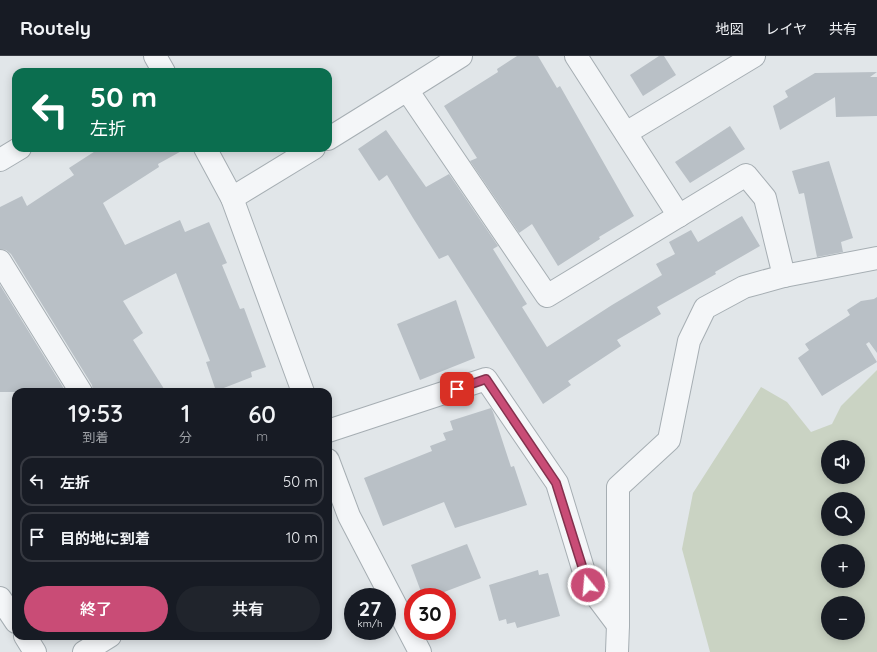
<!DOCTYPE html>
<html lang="ja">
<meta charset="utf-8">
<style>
body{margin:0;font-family:Quicksand,"Noto Sans JP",sans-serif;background:#20242c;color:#f1f3f6;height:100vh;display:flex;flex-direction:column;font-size:15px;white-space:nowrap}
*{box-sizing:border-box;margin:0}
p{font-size:13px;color:#9ea1a6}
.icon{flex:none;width:22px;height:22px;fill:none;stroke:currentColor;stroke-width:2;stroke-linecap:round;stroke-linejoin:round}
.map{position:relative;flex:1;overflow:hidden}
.side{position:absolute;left:12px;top:332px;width:320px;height:252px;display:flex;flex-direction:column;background:#171b24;border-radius:12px;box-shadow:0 2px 10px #0003}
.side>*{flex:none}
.hud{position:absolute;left:12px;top:12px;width:320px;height:84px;border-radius:12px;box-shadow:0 2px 10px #0003;background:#0b6e4f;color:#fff;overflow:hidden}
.controls{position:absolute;left:821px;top:384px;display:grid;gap:8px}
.controls a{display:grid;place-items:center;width:44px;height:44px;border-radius:50%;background:#171b24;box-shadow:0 2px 10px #0003;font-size:20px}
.speed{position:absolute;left:344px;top:532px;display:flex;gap:8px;font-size:20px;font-weight:700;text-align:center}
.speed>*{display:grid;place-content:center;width:52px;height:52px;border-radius:50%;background:#171b24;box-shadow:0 2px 10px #0003;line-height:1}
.speed small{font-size:10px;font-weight:400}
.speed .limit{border:6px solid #d22;background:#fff;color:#111}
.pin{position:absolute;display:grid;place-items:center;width:34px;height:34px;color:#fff;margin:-17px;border-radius:8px;box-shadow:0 2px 6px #0006}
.me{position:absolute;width:44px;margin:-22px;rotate:343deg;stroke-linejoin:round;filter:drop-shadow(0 0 3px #0008)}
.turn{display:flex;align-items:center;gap:14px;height:84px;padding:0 12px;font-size:18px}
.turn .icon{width:52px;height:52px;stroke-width:2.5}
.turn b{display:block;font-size:28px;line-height:34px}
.eta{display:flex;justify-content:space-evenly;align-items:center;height:68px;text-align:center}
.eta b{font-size:24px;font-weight:600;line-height:28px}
.primary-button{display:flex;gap:8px;margin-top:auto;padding:8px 12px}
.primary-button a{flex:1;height:46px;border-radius:24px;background:#c94c76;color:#fff;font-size:16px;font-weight:600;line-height:46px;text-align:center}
.primary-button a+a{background:#20242c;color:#f1f3f6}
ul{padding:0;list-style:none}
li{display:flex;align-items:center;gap:12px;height:50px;margin:0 8px 6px;padding:0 4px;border:2px solid #363941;border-radius:12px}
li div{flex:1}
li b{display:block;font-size:15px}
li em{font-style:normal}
header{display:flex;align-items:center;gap:24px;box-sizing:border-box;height:56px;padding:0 20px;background:#171b24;border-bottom:1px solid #363941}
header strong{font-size:19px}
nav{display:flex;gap:22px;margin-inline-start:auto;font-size:14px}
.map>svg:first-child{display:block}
</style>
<header>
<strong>Routely</strong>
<nav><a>地図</a><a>レイヤ</a><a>共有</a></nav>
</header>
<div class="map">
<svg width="877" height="596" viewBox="0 0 877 596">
<rect width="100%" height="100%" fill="#e1e6e9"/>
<path fill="#cad3c3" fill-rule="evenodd" d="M877,314V596H710L682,493L693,437L761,331L787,346L811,376L832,368L841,350ZM828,391H858V421H828ZM828,443H858V473H828ZM828,495H858V525H828ZM828,547H858V577H828Z"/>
<g fill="#b9c0c6">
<path d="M517,0H538L557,32L560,30L634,160L599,181L600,183L558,210L532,168L519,177L470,105L477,102L444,50L498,16L497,13Z"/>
<path d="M659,0H664L676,19L643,40L630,19Z"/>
<path d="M877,16L870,21H877V60L836,61L835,41L780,74L773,50L788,41L785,35L815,17Z"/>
<path d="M730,70L745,93L690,127L675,106Z"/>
<path d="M386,74L426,131L449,118L498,190L493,193L527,248L522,251L547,291L612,249L662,219L656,208L675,198L669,186L691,174L698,186L742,160L760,190L715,216L716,218L657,251L661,258L617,284L621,290L568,325L571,329L543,348L448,199L439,203L413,162L387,119L379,125L358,93Z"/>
<path d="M100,92H187L158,108L159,111L103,147L125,189L180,164L185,176L209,166L227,207L222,209L240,253L244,252L266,311L251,316L252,321L216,335L206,306L210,305L176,217L123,245L143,277L133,284L166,336H93L92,329L11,198L6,194L0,193V151L22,140L27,150L74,119L69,112Z"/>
<path d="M829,105L853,182L841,186L843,196L817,201L804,137L799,138L792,115Z"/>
<path d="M0,229L66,336H0Z"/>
<path d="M877,241V297L869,286L866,288L877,306L822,340L798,302L809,294L805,288L850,259L847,254L861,245L874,243Z"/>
<path d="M456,244L475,302L420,324L397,268Z"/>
<path d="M491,352L493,356L511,411L514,410L527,449L455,472L444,446L383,470L364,422L432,395L430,390L446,384L443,377L453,374L450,365Z"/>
<path d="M467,488L481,522L431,541H423L411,509Z"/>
<path d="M538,514L539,519L548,517L560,560L517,572L515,566L507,568L506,563L499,565L489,529Z"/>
</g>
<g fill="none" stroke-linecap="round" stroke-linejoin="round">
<g stroke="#a6aeb3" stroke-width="24">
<g id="minor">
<path d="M155,0L164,16"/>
<path d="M576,0L679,160"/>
<path d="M407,34L461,0"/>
<path d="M626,77L754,0"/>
<path d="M328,83L407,34L547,240L746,119L765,142L784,220"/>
<path d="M205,92L232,142L303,336"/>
<path d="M0,104L20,92"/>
<path d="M232,142L314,92"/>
<path d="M0,205L81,336"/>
<path d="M328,375L486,323L557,427L588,529L618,569"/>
<path d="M328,404L349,460L420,596"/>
<path d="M0,542L16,566"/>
<path d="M25,580L35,596"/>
<path d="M84,596L110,580"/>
<path d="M617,596L618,569V431L669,384L689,285L705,252L744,231L784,220L877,202"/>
</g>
</g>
<use href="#minor" stroke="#f4f6f8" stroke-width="22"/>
</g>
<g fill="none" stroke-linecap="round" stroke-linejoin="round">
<g stroke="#83314d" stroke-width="10">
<path id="route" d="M457,333L486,323L556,427L588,529"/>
</g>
<use href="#route" stroke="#c94c76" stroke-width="7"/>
</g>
</svg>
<div class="controls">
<a><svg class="icon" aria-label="sound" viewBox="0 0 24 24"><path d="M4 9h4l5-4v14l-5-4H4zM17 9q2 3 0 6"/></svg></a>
<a><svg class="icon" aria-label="search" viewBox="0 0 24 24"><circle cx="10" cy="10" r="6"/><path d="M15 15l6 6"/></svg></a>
<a>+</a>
<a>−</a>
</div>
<div class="speed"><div>27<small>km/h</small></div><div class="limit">30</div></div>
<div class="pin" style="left:457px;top:333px;background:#d93025"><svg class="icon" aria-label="arrive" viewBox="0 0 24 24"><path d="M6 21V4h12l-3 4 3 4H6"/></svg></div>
<svg class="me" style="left:588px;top:529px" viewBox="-20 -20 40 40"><circle r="17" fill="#c94c76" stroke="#fff" stroke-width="3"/><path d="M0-11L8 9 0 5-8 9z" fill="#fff"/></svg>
<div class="hud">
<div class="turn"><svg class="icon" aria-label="left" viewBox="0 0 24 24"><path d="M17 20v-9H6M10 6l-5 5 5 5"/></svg><div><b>50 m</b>左折</div></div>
</div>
<section class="side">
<div class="eta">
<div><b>19:53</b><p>到着</p></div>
<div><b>1</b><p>分</p></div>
<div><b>60</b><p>m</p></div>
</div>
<ul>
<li><svg class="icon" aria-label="left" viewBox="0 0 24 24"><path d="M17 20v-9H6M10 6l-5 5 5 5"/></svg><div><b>左折</b></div><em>50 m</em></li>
<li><svg class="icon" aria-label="arrive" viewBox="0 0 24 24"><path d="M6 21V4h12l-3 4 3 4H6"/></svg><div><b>目的地に到着</b></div><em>10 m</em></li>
</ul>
<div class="primary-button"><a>終了</a><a>共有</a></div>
</section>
</div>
